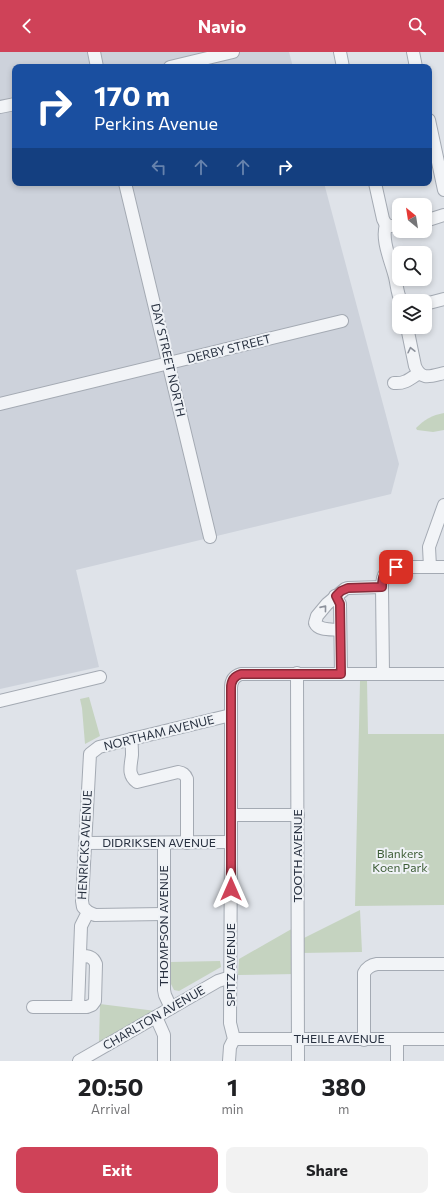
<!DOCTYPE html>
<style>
body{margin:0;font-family:Commissioner,sans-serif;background:#f2f2f2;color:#202124;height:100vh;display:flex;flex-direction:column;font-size:15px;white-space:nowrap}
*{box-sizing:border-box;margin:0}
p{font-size:13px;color:#757577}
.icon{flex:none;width:22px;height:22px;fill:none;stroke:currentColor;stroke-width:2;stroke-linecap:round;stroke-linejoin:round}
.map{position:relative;height:1009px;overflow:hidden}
.drawer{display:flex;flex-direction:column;background:#fff;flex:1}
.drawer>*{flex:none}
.banner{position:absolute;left:12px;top:12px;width:420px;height:122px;border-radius:8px;box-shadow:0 2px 6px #0003;background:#1a4fa0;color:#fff;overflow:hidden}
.needle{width:26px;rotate:330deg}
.tools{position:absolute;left:392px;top:146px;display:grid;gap:8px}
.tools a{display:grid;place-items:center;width:40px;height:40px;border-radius:8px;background:#fff;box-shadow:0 2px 6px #0003;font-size:20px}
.pin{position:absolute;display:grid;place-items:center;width:34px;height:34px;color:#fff;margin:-17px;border-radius:8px;box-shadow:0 2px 6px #0006}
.me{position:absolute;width:44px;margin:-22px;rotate:0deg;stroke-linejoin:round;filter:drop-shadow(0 0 3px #0008)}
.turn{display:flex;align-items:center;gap:14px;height:84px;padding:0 16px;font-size:18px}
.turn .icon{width:52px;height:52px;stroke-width:2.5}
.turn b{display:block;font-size:28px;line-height:34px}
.lanes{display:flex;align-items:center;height:38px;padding:0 16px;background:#0003;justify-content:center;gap:20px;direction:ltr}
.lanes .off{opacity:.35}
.eta{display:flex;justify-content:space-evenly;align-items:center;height:68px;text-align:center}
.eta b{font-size:24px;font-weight:700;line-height:28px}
.action{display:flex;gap:8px;margin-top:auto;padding:8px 16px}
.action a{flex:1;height:46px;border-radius:8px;background:#cf4258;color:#fff;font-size:16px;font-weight:700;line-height:46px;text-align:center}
.action a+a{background:#f2f2f2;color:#202124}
header{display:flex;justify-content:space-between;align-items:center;height:52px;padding:0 16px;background:#cf4258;color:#fff;font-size:18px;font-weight:700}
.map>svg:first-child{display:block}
</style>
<header><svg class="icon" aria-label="back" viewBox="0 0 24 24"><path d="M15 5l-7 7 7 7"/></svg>Navio<svg class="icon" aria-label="search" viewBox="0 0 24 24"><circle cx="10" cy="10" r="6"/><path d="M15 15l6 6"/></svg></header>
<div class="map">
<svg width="444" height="1009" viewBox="0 0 444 1009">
<rect width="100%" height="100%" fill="#dfe3e9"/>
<path fill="#cdd2db" d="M0,0H289L293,15H15V131H324L399,412L391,442L76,518L99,615L0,637Z"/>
<g fill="#c5d3c0">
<path d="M444,361V378L433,380L417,378L416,376C424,368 432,363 444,361Z"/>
<path d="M367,628L368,682H444V853L355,854L360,629Z"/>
<path d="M89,645L100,684L85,692L82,656L80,647Z"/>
<path d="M360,858L362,900L301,901L300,888Z"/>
<path d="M295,875L296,922L238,923L239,907Z"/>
<path d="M220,909L221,915L179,939L174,938L171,932L170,910Z"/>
<path d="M100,952L156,959L99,991Z"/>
</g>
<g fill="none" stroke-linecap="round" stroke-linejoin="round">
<g stroke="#a4aab3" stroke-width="14">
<g id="minor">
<path d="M94,0L97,15"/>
<path d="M340,0L343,15"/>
<path d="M413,0L416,15"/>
<path d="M170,15L233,0"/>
<path d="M0,55L15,52"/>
<path d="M429,68L444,138"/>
<path d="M125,131L210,485"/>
<path d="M375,131L383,167L386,173"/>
<path d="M425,169L444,163"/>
<path d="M386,173C381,188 391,209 395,225C397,233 397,241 401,249"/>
<path d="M386,173L391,174H399"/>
<path d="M425,252L444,247"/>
<path d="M407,275L415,314C421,329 431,324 444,321"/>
<path d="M394,331C405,332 410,327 419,321"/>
<path d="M0,352L342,269"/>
<path d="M430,515L429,495L444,453"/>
<path d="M335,544L340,552L341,622"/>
<path d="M340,578C331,577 319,579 315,571L317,564L327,552L345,537L348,536L382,535"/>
<path d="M297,621L298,1009"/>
<path d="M383,622L382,535C382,525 384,517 396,515H444"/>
<path d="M0,649L100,625"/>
<path d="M131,687C132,693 132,698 132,703C131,713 127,723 137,730L178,720C183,721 185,722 187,727V791"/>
<path d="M231,763H298"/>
<path d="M86,791L231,790"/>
<path d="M164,791V938L165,943L171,956"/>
<path d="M88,860L95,863L163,862"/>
<path d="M33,955H87L92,953L95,949L96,912C93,904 88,904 80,904"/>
<path d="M78,955L81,874L88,860L83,855L82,849L90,702L99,695L231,663"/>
<path d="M156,965L164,983V1009"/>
<path d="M234,987H444"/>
<path d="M397,987V1009"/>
<path d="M364,988V921C367,915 371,913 377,912H444"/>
<path d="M79,1009L218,929L231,925"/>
<path d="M229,1009L230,995L234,987L230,971L231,790V636C231,629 234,624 241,622H444"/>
</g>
</g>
<use href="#minor" stroke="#f2f4f7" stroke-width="12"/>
</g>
<defs><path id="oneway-chevron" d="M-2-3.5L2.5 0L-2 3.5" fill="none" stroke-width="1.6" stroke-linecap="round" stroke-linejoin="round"/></defs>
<g stroke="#8d929c">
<use href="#oneway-chevron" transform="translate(411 298) rotate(-103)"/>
<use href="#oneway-chevron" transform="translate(324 556) rotate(-51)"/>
</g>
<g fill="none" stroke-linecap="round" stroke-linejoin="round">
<g stroke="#872b39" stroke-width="10">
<path id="route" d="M231,837V636C231,629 234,624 241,622H341L340,552L336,544L341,539L348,536L382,535C382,525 384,517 396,515"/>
</g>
<use href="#route" stroke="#cf4258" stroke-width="7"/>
</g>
<g text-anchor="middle" stroke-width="4" stroke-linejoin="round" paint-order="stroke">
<g font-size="12" fill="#283140" stroke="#eff2f6">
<text transform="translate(229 297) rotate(-14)" y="4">DERBY STREET</text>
<text transform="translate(168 308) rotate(77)" y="4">DAY STREET NORTH</text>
<text transform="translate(159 681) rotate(-14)" y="4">NORTHAM AVENUE</text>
<text x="159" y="795">DIDRIKSEN AVENUE</text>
<text transform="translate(85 793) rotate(-87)" y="4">HENRICKS AVENUE</text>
<text transform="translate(298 804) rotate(-90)" y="4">TOOTH AVENUE</text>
<text transform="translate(164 874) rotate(-90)" y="4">THOMPSON AVENUE</text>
<text transform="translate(231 913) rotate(-90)" y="4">SPITZ AVENUE</text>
<text transform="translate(154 966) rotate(-30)" y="4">CHARLTON AVENUE</text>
<text x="339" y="991">THEILE AVENUE</text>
</g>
<g font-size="12" fill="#3c5c35" stroke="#eff2f6">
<text x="400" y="806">Blankers<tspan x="400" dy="14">Koen Park</tspan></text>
</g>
</g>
</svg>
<div class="tools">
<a><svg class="needle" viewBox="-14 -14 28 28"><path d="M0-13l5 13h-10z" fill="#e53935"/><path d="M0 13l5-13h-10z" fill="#757577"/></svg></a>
<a><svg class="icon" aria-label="search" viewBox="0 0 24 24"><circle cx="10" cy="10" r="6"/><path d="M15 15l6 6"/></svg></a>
<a><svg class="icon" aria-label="layers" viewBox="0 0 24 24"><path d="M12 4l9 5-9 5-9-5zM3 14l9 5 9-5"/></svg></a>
</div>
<div class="pin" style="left:396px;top:515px;background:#d93025"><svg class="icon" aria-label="arrive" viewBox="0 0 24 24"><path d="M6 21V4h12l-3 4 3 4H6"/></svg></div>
<svg class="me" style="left:231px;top:837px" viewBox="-20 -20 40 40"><path d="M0-17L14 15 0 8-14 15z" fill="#cf4258" stroke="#fff" stroke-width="4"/></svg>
<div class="banner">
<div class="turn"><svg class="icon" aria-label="right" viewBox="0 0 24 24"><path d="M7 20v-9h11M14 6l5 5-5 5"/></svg><div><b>170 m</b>Perkins Avenue</div></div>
<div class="lanes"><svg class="icon off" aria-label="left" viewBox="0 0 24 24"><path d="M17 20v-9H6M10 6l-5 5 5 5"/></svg><svg class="icon off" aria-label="ahead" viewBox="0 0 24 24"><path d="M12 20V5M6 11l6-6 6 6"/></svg><svg class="icon off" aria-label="ahead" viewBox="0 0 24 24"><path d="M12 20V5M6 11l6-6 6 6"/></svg><svg class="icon" aria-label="right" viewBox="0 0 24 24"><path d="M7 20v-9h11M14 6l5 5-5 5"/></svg></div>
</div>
</div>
<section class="drawer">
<div class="eta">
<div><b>20:50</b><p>Arrival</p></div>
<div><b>1</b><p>min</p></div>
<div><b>380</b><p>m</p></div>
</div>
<div class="action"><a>Exit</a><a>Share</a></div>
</section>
